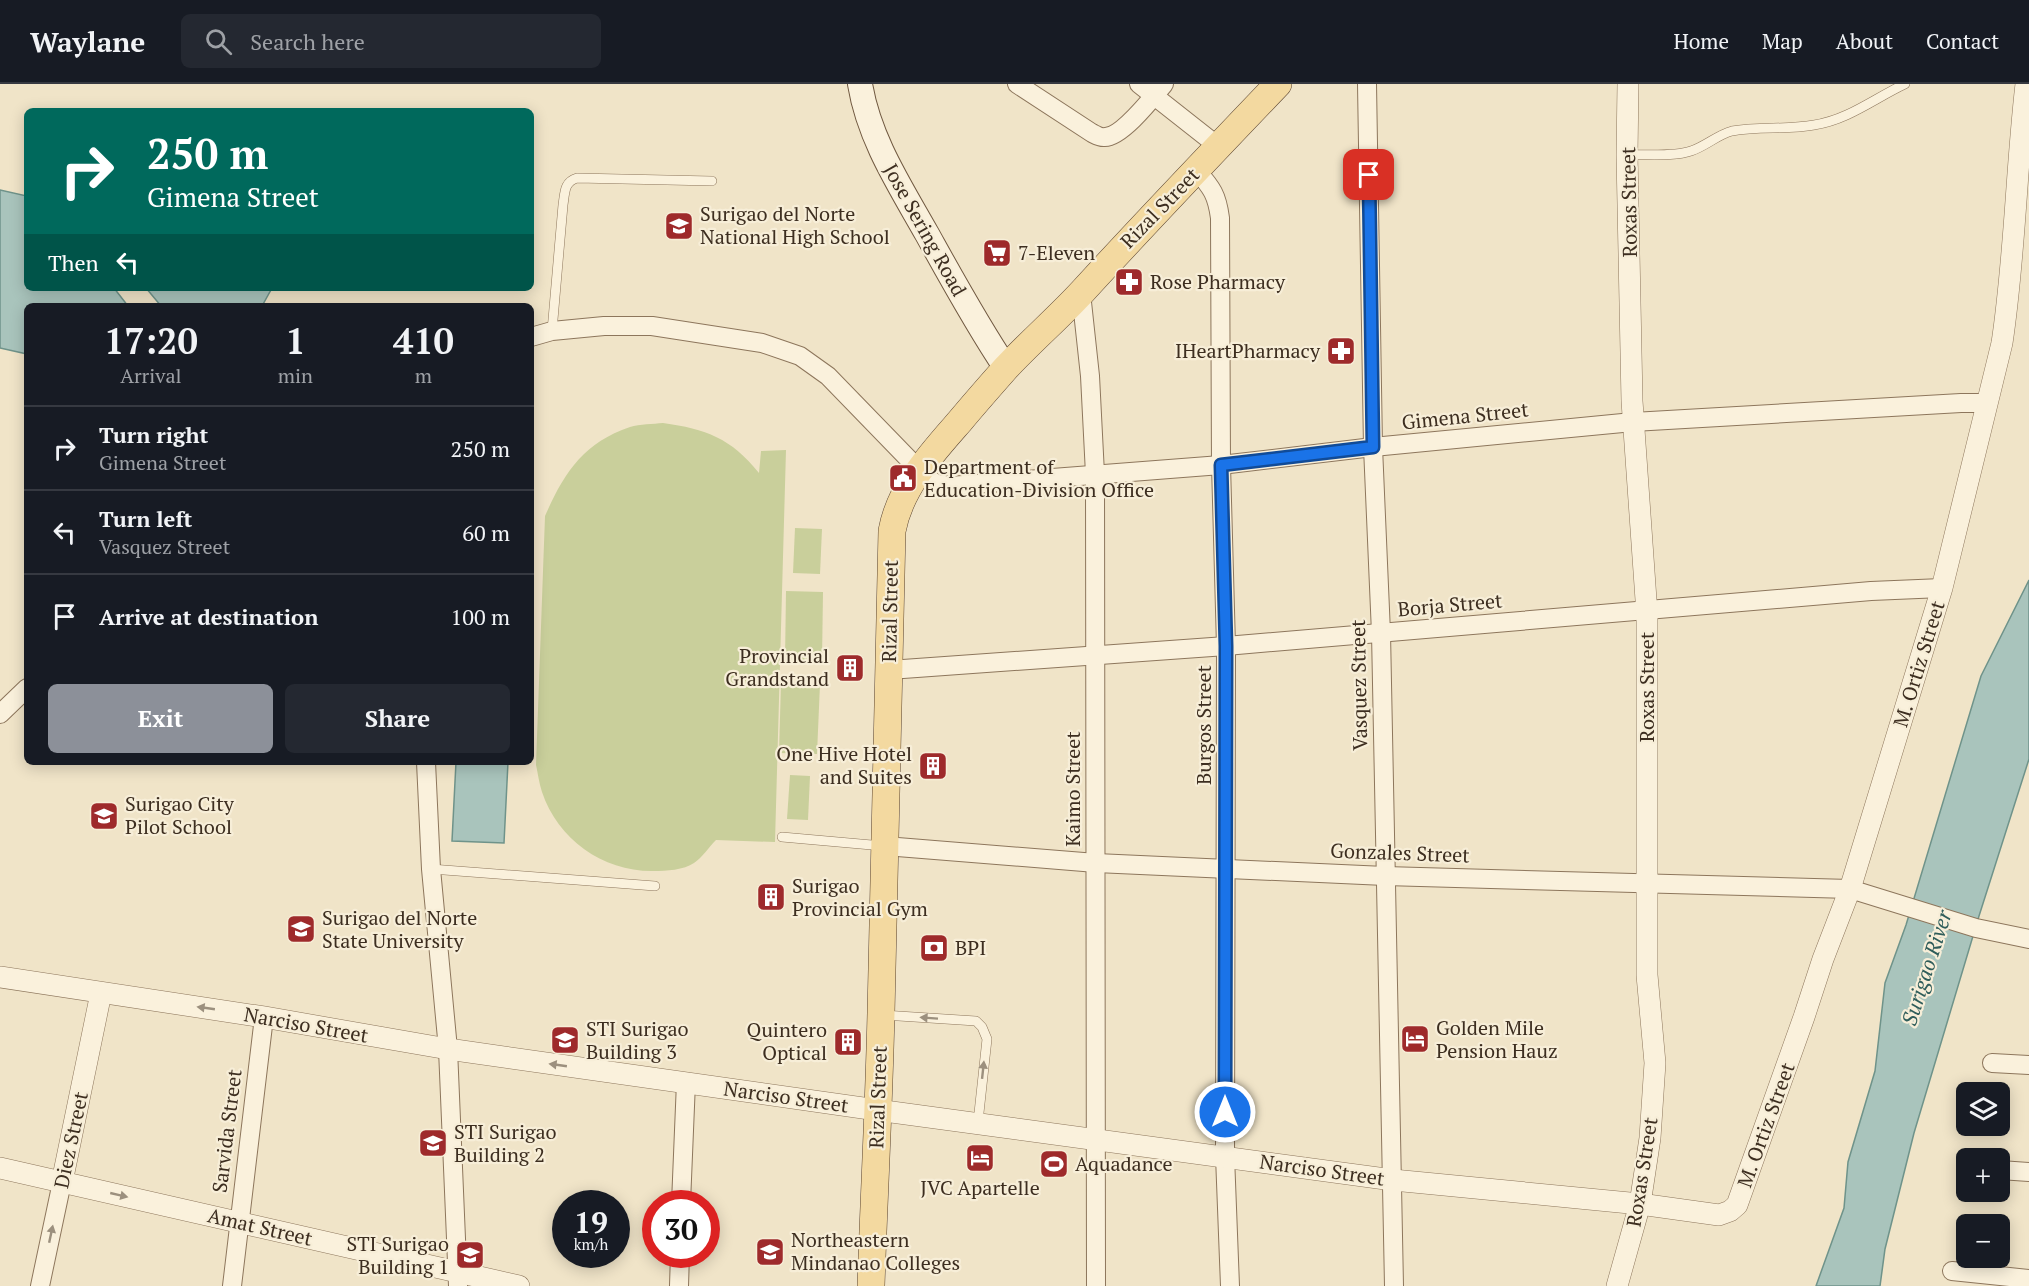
<!DOCTYPE html>
<meta charset="utf-8">
<style>
body{margin:0;font-family:"PT Serif",serif;background:#242831;color:#f1f3f6;height:100vh;display:flex;flex-direction:column;font-size:22px;white-space:nowrap}
*{box-sizing:border-box;margin:0}
p{font-size:20px;color:#9ea1a6}
.icon{flex:none;width:33px;height:33px;fill:none;stroke:currentColor;stroke-width:2;stroke-linecap:round;stroke-linejoin:round}
.map{position:relative;flex:1;overflow:hidden}
.drawer{position:absolute;left:24px;top:219px;width:510px;height:462px;display:flex;flex-direction:column;background:#171b24;border-radius:9px;box-shadow:0 3px 15px #0003}
.drawer>*{flex:none}
.top-card{position:absolute;left:24px;top:24px;width:510px;height:183px;border-radius:9px;box-shadow:0 3px 15px #0003;background:#00695c;color:#fff;overflow:hidden}
.fabs{position:absolute;left:1956px;top:998px;display:grid;gap:12px}
.fabs a{display:grid;place-items:center;width:54px;height:54px;border-radius:9px;background:#171b24;box-shadow:0 3px 15px #0003;font-size:30px}
.speed{position:absolute;left:552px;top:1106px;display:flex;gap:12px;font-size:30px;font-weight:700;text-align:center}
.speed>*{display:grid;place-content:center;width:78px;height:78px;border-radius:50%;background:#171b24;box-shadow:0 3px 15px #0003;line-height:1}
.speed small{font-size:15px;font-weight:400}
.speed .limit{border:9px solid #d22;background:#fff;color:#111}
.pin{position:absolute;display:grid;place-items:center;width:51px;height:51px;color:#fff;margin:-26px;border-radius:12px;box-shadow:0 3px 9px #0006}
.me{position:absolute;width:66px;margin:-33px;rotate:0deg;stroke-linejoin:round;filter:drop-shadow(0 0 4px #0008)}
.turn{display:flex;align-items:center;gap:21px;height:126px;padding:0 24px;font-size:27px}
.turn .icon{width:78px;height:78px;stroke-width:2.5}
.turn b{display:block;font-size:42px;line-height:51px}
.then{display:flex;align-items:center;height:57px;padding:0 24px;background:#0003;gap:12px;font-size:22px}
.eta{display:flex;justify-content:space-evenly;align-items:center;height:102px;text-align:center}
.eta b{font-size:36px;font-weight:600;line-height:42px}
.button{display:flex;gap:12px;margin-top:auto;padding:12px 24px}
.button a{flex:1;height:69px;border-radius:9px;background:#8c9099;color:#fff;font-size:24px;font-weight:600;line-height:69px;text-align:center}
.button a+a{background:#242831;color:#f1f3f6}
ul{padding:0;list-style:none}
li{display:flex;align-items:center;gap:18px;height:84px;padding:0 24px;border-top:2px solid #363941}
li div{flex:1}
li b{display:block;font-size:22px}
li em{font-style:normal}
header{display:flex;align-items:center;gap:36px;box-sizing:border-box;height:84px;padding:0 30px;background:#171b24;border-bottom:2px solid #363941}
header strong{font-size:28px}
nav{display:flex;gap:33px;margin-inline-start:auto;font-size:21px}
.search{width:420px;height:54px;background:#242831;display:flex;align-items:center;gap:15px;box-sizing:border-box;padding:0 21px;border-radius:9px;color:#9ea1a6;font-size:22px}
.map>svg:first-child{display:block}
</style>
<header>
<strong>Waylane</strong>
<div class="search"><svg class="icon" aria-label="search" viewBox="0 0 24 24"><circle cx="10" cy="10" r="6"/><path d="M15 15l6 6"/></svg>Search here</div>
<nav><a>Home</a><a>Map</a><a>About</a><a>Contact</a></nav>
</header>
<div class="map">
<svg width="2029" height="1202" viewBox="0 0 2029 1202">
<rect width="100%" height="100%" fill="#f0e4c8"/>
<g fill="#c9cf9b">
<path d="M663,339C706,345 731,354 759,389L761,367L786,366L775,758L716,756C709,763 702,774 694,779C684,786 666,787 654,787C604,788 558,756 542,708C539,699 538,690 536,681L545,432C564,389 583,359 630,343C640,340 653,340 663,339Z"/>
<path d="M795,444L822,445L820,490L793,489Z"/>
<path d="M786,507L823,508L822,577L785,576Z"/>
<path d="M781,598L820,600L817,670L779,669Z"/>
<path d="M790,691L810,692L808,736L787,735Z"/>
</g>
<g fill="#a9c4bc" stroke="#6f938a" stroke-width="1.5">
<path d="M0,106L27,112V204H114L128,222H27V270L0,264Z"/>
<path d="M146,204H272L262,222H161Z"/>
<path d="M2029,496V675L1979,832L1914,1049L1885,1165L1880,1202H1816L1844,1124L1848,1078L1875,987L1885,899L1906,841L1981,592Z"/>
<path d="M456,678H508L504,759L452,757Z"/>
</g>
<g fill="none" stroke-linecap="round" stroke-linejoin="round">
<g stroke="#8d765c" stroke-width="10">
<g id="service">
<path d="M1627,71C1646,70 1674,73 1691,67C1706,62 1717,51 1732,47C1759,42 1787,46 1814,41C1848,36 1875,14 1905,0"/>
<path d="M552,247L563,121C565,108 564,98 577,94L712,97"/>
<path d="M782,753L883,762"/>
<path d="M431,785L655,802"/>
<path d="M883,931L976,937L982,943L987,955L978,1038"/>
</g>
</g>
<g stroke="#8d765c" stroke-width="20">
<g id="minor">
<path d="M1017,0L1092,49C1096,51 1101,54 1105,53C1122,53 1153,13 1164,0"/>
<path d="M1139,0L1219,63"/>
<path d="M1367,0L1373,363L1381,549L1394,1202"/>
<path d="M1197,87C1212,104 1217,111 1220,134L1221,381L1226,562L1225,1072L1230,1202"/>
<path d="M1081,209L1090,292L1095,390L1096,1202"/>
<path d="M531,253L552,247L604,242H652L762,259L800,272L828,292L927,394L937,400L950,402L1221,381L1373,363L1633,338L1961,319H1986"/>
<path d="M889,586L1226,562L1871,507L1942,504"/>
<path d="M0,630L27,604"/>
<path d="M426,678L431,785L448,965L458,1202"/>
<path d="M885,762L1096,779L1385,792L1850,805L1976,844L2029,855"/>
<path d="M1992,979L2029,981"/>
<path d="M2000,1086L2029,1088"/>
<path d="M681,1119L686,998"/>
<path d="M1952,1187L2029,1195"/>
<path d="M40,1202L62,1098"/>
<path d="M232,1202L264,933"/>
<path d="M679,1202L680,1170"/>
</g>
</g>
<g stroke="#8d765c" stroke-width="22">
<g id="tertiary">
<path d="M0,893L264,933L448,965L877,1026L1393,1096L1640,1120L1719,1131L1730,1127L1737,1121L1804,933L1823,875L1850,805L1942,504L2002,259C2015,173 2016,86 2026,0"/>
<path d="M0,1084L519,1202"/>
<path d="M62,1098L101,909"/>
<path d="M1617,1202L1640,1120L1650,1054L1655,979L1647,891V530L1632,317L1627,71L1628,0"/>
</g>
</g>
<g stroke="#6f573f" stroke-width="26">
<path id="secondary" d="M860,0C869,55 900,102 927,150C952,195 977,241 1006,284"/>
</g>
<g stroke="#5b4430" stroke-width="28">
<path id="primary" d="M871,1202C874,1111 879,1020 881,929C885,768 888,608 892,447C900,403 932,369 960,337C975,319 990,302 1005,285C1030,258 1057,235 1082,208C1146,138 1212,69 1278,0"/>
</g>
<use href="#service" stroke="#faf1dc" stroke-width="9"/>
<use href="#minor" stroke="#faf1dc" stroke-width="18"/>
<use href="#tertiary" stroke="#faf1dc" stroke-width="21"/>
<use href="#secondary" stroke="#faf1dc" stroke-width="24"/>
<use href="#primary" stroke="#f3d9a0" stroke-width="27"/>
</g>
<defs><path id="oneway-solid" d="M-6-.8H1V-3.2L6.5 0L1 3.2V.8H-6Z" transform="scale(1.5)"/></defs>
<g fill="#9c907e">
<use href="#oneway-solid" transform="translate(206 924) rotate(-172)"/>
<use href="#oneway-solid" transform="translate(929 934) rotate(-176)"/>
<use href="#oneway-solid" transform="translate(558 981) rotate(-172)"/>
<use href="#oneway-solid" transform="translate(983 986) rotate(-84)"/>
<use href="#oneway-solid" transform="translate(119 1111) rotate(13)"/>
<use href="#oneway-solid" transform="translate(51 1150) rotate(-78)"/>
</g>
<g fill="none" stroke-linecap="round" stroke-linejoin="round">
<g stroke="#114b97" stroke-width="15">
<path id="route" d="M1225,1028L1226,562L1221,381L1373,363L1369,91"/>
</g>
<use href="#route" stroke="#1a73e8" stroke-width="10"/>
</g>
<defs>
<g id="school-square" transform="scale(1.5)"><rect x="-9" y="-9" width="18" height="18" rx="4" fill="#9e2a2b" stroke="#f7eed8"/><path d="M0-5L7-2L0 1L-7-2ZM-4 1L0 2.5L4 1V4Q0 6-4 4Z" fill="#fff"/></g>
<g id="supermarket-square" transform="scale(1.5)"><rect x="-9" y="-9" width="18" height="18" rx="4" fill="#9e2a2b" stroke="#f7eed8"/><path d="M-6-5.5h2.5l.6 2H6L4.5 2H-2.5L-4.4-4H-6ZM-1.5 3.2a1.3 1.3 0 1 0 .1 0ZM3 3.2a1.3 1.3 0 1 0 .1 0Z" fill="#fff"/></g>
<g id="pharmacy-square" transform="scale(1.5)"><rect x="-9" y="-9" width="18" height="18" rx="4" fill="#9e2a2b" stroke="#f7eed8"/><path d="M-2-6h4v4h4v4h-4v4h-4v-4h-4v-4h4Z" fill="#fff"/></g>
<g id="civic-square" transform="scale(1.5)"><rect x="-9" y="-9" width="18" height="18" rx="4" fill="#9e2a2b" stroke="#f7eed8"/><path d="M-.6-6.5H3V-4.5H.6V-3L4-1V1h2V6H-6V1h2V-1L-.6-3ZM-1.2 2.5V6h2.4V2.5Z" fill="#fff"/></g>
<g id="building-square" transform="scale(1.5)"><rect x="-9" y="-9" width="18" height="18" rx="4" fill="#9e2a2b" stroke="#f7eed8"/><path d="M-4-6H4V6H1V3H-1V6H-4ZM-2.5-4.3h1.7v1.8h-1.7ZM.8-4.3h1.7v1.8H.8ZM-2.5-1h1.7V.8h-1.7ZM.8-1h1.7V.8H.8Z" fill="#fff"/></g>
<g id="university-square" transform="scale(1.5)"><rect x="-9" y="-9" width="18" height="18" rx="4" fill="#9e2a2b" stroke="#f7eed8"/><path d="M0-5L7-2L0 1L-7-2ZM-4 1L0 2.5L4 1V4Q0 6-4 4Z" fill="#fff"/></g>
<g id="bank-square" transform="scale(1.5)"><rect x="-9" y="-9" width="18" height="18" rx="4" fill="#9e2a2b" stroke="#f7eed8"/><path d="M-6-4H6V4H-6ZM0-2.3a2.3 2.3 0 1 0 0 4.6a2.3 2.3 0 1 0 0-4.6Z" fill="#fff"/></g>
<g id="hotel-square" transform="scale(1.5)"><rect x="-9" y="-9" width="18" height="18" rx="4" fill="#9e2a2b" stroke="#f7eed8"/><path d="M-6-4.5h1.5V1H6V5H4.5V3h-9V5H-6ZM-4 0a1.8 1.8 0 1 1 3.6 0ZM.5 0V-2.5h3Q6-2.5 6 0Z" fill="#fff"/></g>
<g id="stadium-square" transform="scale(1.5)"><rect x="-9" y="-9" width="18" height="18" rx="4" fill="#9e2a2b" stroke="#f7eed8"/><path d="M0-5a6.5 5 0 1 0 0 10a6.5 5 0 1 0 0-10ZM-3.5-1.8h7v3.6h-7Z" fill="#fff"/></g>
</defs>
<g fill-rule="evenodd">
<use href="#school-square" x="679" y="142"/>
<use href="#supermarket-square" x="997" y="169"/>
<use href="#pharmacy-square" x="1129" y="198"/>
<use href="#pharmacy-square" x="1341" y="267"/>
<use href="#civic-square" x="903" y="394"/>
<use href="#building-square" x="850" y="584"/>
<use href="#building-square" x="933" y="682"/>
<use href="#school-square" x="104" y="732"/>
<use href="#building-square" x="771" y="813"/>
<use href="#university-square" x="301" y="845"/>
<use href="#bank-square" x="934" y="864"/>
<use href="#hotel-square" x="1415" y="955"/>
<use href="#university-square" x="565" y="956"/>
<use href="#building-square" x="848" y="958"/>
<use href="#university-square" x="433" y="1059"/>
<use href="#hotel-square" x="980" y="1074"/>
<use href="#stadium-square" x="1054" y="1080"/>
<use href="#university-square" x="770" y="1168"/>
<use href="#university-square" x="470" y="1171"/>
</g>
<g text-anchor="middle" stroke-width="4.5" stroke-linejoin="round" paint-order="stroke">
<g font-size="20" fill="#3d2e20" stroke="#f7eed8">
<text transform="translate(1629 118) rotate(-91)" y="7">Roxas Street</text>
<text transform="translate(1160 124) rotate(-46)" y="7">Rizal Street</text>
<text transform="translate(925 146) rotate(61)" y="7">Jose Sering Road</text>
<text transform="translate(1465 332) rotate(-6)" y="7">Gimena Street</text>
<text transform="translate(1450 521) rotate(-5)" y="7">Borja Street</text>
<text transform="translate(890 527) rotate(-89)" y="7">Rizal Street</text>
<text transform="translate(1919 580) rotate(-73)" y="7">M. Ortiz Street</text>
<text transform="translate(1359 601) rotate(-91)" y="7">Vasquez Street</text>
<text transform="translate(1647 603) rotate(-90)" y="7">Roxas Street</text>
<text transform="translate(1204 641) rotate(-90)" y="7">Burgos Street</text>
<text transform="translate(1073 705) rotate(-90)" y="7">Kaimo Street</text>
<text transform="translate(1400 769) rotate(2)" y="7">Gonzales Street</text>
<text transform="translate(306 941) rotate(10)" y="7">Narciso Street</text>
<text transform="translate(786 1013) rotate(8)" y="7">Narciso Street</text>
<text transform="translate(878 1013) rotate(-88)" y="7">Rizal Street</text>
<text transform="translate(1766 1041) rotate(-70)" y="7">M. Ortiz Street</text>
<text transform="translate(227 1047) rotate(-83)" y="7">Sarvida Street</text>
<text transform="translate(71 1056) rotate(-78)" y="7">Diez Street</text>
<text transform="translate(1322 1086) rotate(8)" y="7">Narciso Street</text>
<text transform="translate(1642 1088) rotate(-81)" y="7">Roxas Street</text>
<text transform="translate(260 1143) rotate(13)" y="7">Amat Street</text>
</g>
<g font-size="20" fill="#3d2e20" stroke="#f7eed8" text-anchor="start">
<text x="700" y="137">Surigao del Norte<tspan x="700" dy="23">National High School</tspan></text>
<text x="1018" y="176">7-Eleven</text>
<text x="1150" y="205">Rose Pharmacy</text>
<text x="1320" y="274" text-anchor="end">IHeartPharmacy</text>
<text x="924" y="390">Department of<tspan x="924" dy="23">Education-Division Office</tspan></text>
<text x="829" y="579" text-anchor="end">Provincial<tspan x="829" dy="23">Grandstand</tspan></text>
<text x="912" y="677" text-anchor="end">One Hive Hotel<tspan x="912" dy="23">and Suites</tspan></text>
<text x="125" y="727">Surigao City<tspan x="125" dy="23">Pilot School</tspan></text>
<text x="792" y="809">Surigao<tspan x="792" dy="23">Provincial Gym</tspan></text>
<text x="322" y="841">Surigao del Norte<tspan x="322" dy="23">State University</tspan></text>
<text x="955" y="871">BPI</text>
<text x="1436" y="951">Golden Mile<tspan x="1436" dy="23">Pension Hauz</tspan></text>
<text x="586" y="952">STI Surigao<tspan x="586" dy="23">Building 3</tspan></text>
<text x="827" y="953" text-anchor="end">Quintero<tspan x="827" dy="23">Optical</tspan></text>
<text x="454" y="1055">STI Surigao<tspan x="454" dy="23">Building 2</tspan></text>
<text x="1075" y="1087">Aquadance</text>
<text x="980" y="1111" text-anchor="middle">JVC Apartelle</text>
<text x="791" y="1163">Northeastern<tspan x="791" dy="23">Mindanao Colleges</tspan></text>
<text x="449" y="1167" text-anchor="end">STI Surigao<tspan x="449" dy="23">Building 1</tspan></text>
</g>
<g font-size="21" font-style="italic" fill="#2f5d5a" stroke="#f7eed8">
<text transform="translate(1927 884) rotate(-72)" y="7">Surigao River</text>
</g>
</g>
</svg>
<div class="fabs">
<a><svg class="icon" aria-label="layers" viewBox="0 0 24 24"><path d="M12 4l9 5-9 5-9-5zM3 14l9 5 9-5"/></svg></a>
<a>+</a>
<a>−</a>
</div>
<div class="speed"><div>19<small>km/h</small></div><div class="limit">30</div></div>
<div class="pin" style="left:1369px;top:91px;background:#d93025"><svg class="icon" aria-label="arrive" viewBox="0 0 24 24"><path d="M6 21V4h12l-3 4 3 4H6"/></svg></div>
<svg class="me" style="left:1225px;top:1028px" viewBox="-20 -20 40 40"><circle r="17" fill="#1a73e8" stroke="#fff" stroke-width="3"/><path d="M0-11L8 9 0 5-8 9z" fill="#fff"/></svg>
<div class="top-card">
<div class="turn"><svg class="icon" aria-label="right" viewBox="0 0 24 24"><path d="M7 20v-9h11M14 6l5 5-5 5"/></svg><div><b>250 m</b>Gimena Street</div></div>
<div class="then">Then<svg class="icon" aria-label="left" viewBox="0 0 24 24"><path d="M17 20v-9H6M10 6l-5 5 5 5"/></svg></div>
</div>
<section class="drawer">
<div class="eta">
<div><b>17:20</b><p>Arrival</p></div>
<div><b>1</b><p>min</p></div>
<div><b>410</b><p>m</p></div>
</div>
<ul>
<li><svg class="icon" aria-label="right" viewBox="0 0 24 24"><path d="M7 20v-9h11M14 6l5 5-5 5"/></svg><div><b>Turn right</b><p>Gimena Street</p></div><em>250 m</em></li>
<li><svg class="icon" aria-label="left" viewBox="0 0 24 24"><path d="M17 20v-9H6M10 6l-5 5 5 5"/></svg><div><b>Turn left</b><p>Vasquez Street</p></div><em>60 m</em></li>
<li><svg class="icon" aria-label="arrive" viewBox="0 0 24 24"><path d="M6 21V4h12l-3 4 3 4H6"/></svg><div><b>Arrive at destination</b></div><em>100 m</em></li>
</ul>
<div class="button"><a>Exit</a><a>Share</a></div>
</section>
</div>
